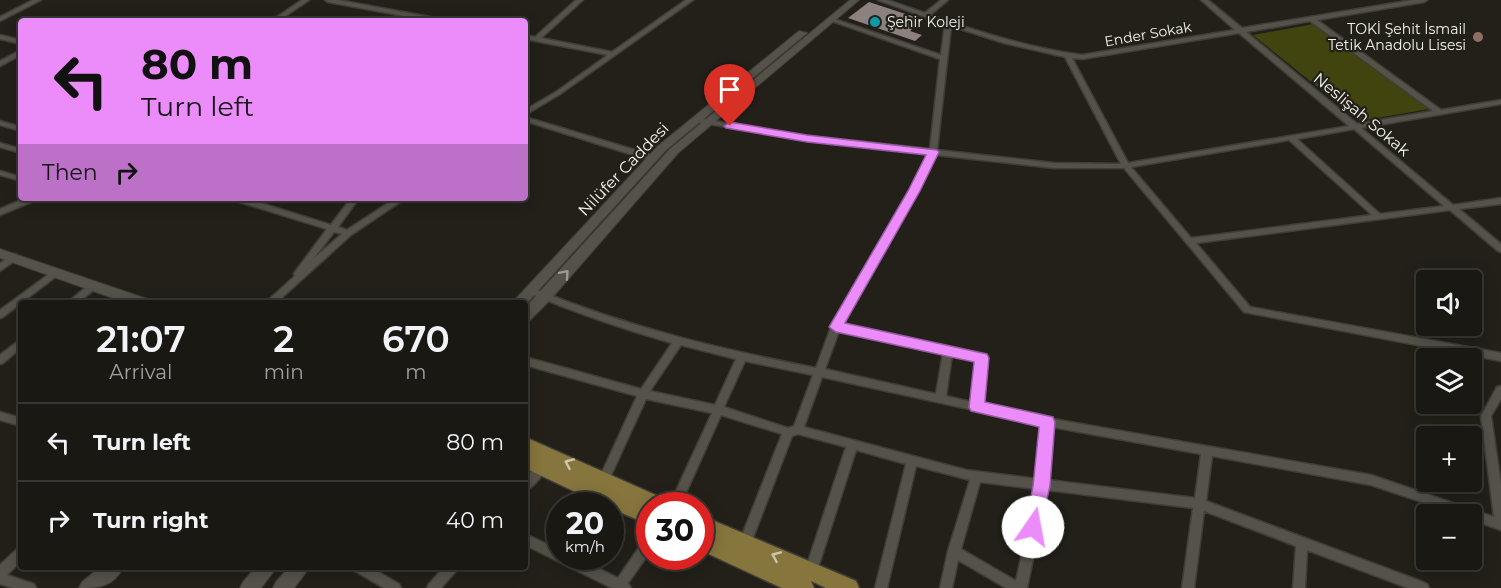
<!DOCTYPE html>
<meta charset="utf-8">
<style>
body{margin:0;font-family:Montserrat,sans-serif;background:#272521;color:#f1f3f6;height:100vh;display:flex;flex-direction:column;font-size:22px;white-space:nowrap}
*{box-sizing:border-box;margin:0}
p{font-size:20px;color:#9fa0a0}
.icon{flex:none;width:33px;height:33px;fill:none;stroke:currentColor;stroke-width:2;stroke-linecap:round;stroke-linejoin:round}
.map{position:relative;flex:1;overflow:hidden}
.side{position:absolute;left:18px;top:300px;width:510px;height:270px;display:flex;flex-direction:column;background:#1a1813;border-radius:6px;box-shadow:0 3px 15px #0003,0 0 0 2px #383733}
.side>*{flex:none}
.banner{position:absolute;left:18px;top:18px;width:510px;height:183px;border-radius:6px;box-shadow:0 3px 15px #0003,0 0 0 2px #383733;background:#ec8cfb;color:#111;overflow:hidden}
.buttons{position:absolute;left:1416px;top:270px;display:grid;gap:12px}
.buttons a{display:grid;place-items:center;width:66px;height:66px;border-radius:6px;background:#1a1813;box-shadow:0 3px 15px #0003,0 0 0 2px #383733;font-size:30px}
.speed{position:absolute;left:546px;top:492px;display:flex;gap:12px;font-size:30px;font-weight:700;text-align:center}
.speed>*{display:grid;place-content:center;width:78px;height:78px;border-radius:50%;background:#1a1813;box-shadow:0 3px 15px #0003,0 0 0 2px #383733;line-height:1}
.speed small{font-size:15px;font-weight:400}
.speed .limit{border:9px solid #d22;background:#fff;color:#111}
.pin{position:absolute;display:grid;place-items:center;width:51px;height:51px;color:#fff;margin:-62px -26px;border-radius:50% 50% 50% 0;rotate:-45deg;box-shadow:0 0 6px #0007}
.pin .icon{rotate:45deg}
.me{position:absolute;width:66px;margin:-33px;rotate:12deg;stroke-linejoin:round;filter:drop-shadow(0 0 4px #0008)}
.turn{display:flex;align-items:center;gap:21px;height:126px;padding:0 24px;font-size:27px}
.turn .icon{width:78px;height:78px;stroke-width:2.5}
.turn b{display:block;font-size:42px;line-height:51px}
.then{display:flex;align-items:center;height:57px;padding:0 24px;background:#0003;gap:12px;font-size:22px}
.eta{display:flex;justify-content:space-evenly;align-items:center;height:102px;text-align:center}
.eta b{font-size:36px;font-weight:600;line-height:42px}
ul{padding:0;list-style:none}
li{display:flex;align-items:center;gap:18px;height:78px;padding:0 24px;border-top:2px solid #383733}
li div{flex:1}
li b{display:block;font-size:22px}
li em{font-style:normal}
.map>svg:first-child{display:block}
</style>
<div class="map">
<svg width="1501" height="588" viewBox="0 0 1501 588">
<rect width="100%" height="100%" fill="#222019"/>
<path fill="#41440e" d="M1314,24L1429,109L1360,121L1253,35Z"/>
<path fill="#8c817e" d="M869,2L924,20L910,31L922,35L915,41L848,18Z"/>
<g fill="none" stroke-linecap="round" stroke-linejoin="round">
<g stroke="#3f3d37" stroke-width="3">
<g id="street">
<path d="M33,0H41L0,21V17Z"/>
<path d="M302,0H309L278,21H271Z"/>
<path d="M325,0H338L441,19L444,21H431L328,2Z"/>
<path d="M576,0H583L541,38L612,52L686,0H693L560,94L525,115V110L556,92L608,55L525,39V35L535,37Z"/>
<path d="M878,0H887L925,13L941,0H948L930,15C979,32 1029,48 1082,55L1235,30L1201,0H1208L1242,28L1413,0H1427L1424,2L1317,20L1441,110L1501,100V104L1361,128L1453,205L1501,198V204L1459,209L1501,244V252L1498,251L1450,210L1196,243L1250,307L1501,353V361L1244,312L1124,168H1054L936,155L918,191L842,325L985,355L987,358L982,404L1047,418L1371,475L1494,517L1481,416L1497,387L1501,386V399L1491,416L1501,485V530L1472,520V514H1458L1371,485L1212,456L1206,501L1423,582L1427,584L1429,588H1408L1307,550L1305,588H1293L1296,546L1204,511L1194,588H1182L1193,508L1047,490L1027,588H1006L958,560L952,588H940L948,551L970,480L916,466L887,588H875L906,464L856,450L817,571L815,575L811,577L807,575L805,571L846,447L798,434L792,436L751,543L749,547L745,548L741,547L739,543L782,434L721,415L680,506H669L712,413L646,399L608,482L604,484L600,482L599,479L637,396L525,365V357L641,389L672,343C623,329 576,313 529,293L528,291L529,289H535C627,327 719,349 816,368L831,327L910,191L928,154L807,140L696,122L692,120L696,118L807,136L930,149L940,59L829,20L834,19L941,55L945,24ZM1310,21L1433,111L1357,124L1246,32ZM951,26L1004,43L1065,57L1121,164L1054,163L937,150ZM1239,33L1349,126L1128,163L1072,58L1082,59ZM1354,129L1444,206L1380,214L1297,139ZM1289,140L1372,215L1191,238L1131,167ZM839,331L943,353L936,394L825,369ZM681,345L736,359L715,405L650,391ZM952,355L977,361L972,402L946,396ZM745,361L813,375L794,426L788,428L724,407ZM822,377L1042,425L1037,479L966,470L804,427ZM1052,427L1201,454L1195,498L1048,480ZM980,482L1036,489L1016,581L961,549Z"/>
<path d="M0,35L21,40V44L0,39Z"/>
<path d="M21,50V55L0,66V61Z"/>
<path d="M525,117L655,156L656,158L655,160H649L525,121Z"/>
<path d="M0,121L21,127V131L0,125Z"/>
<path d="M0,143L21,149V153L0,147Z"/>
<path d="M0,171L21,177V181L0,175Z"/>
<path d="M26,198H37L36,200L0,215V209Z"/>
<path d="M232,198H245L331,225L351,198H359L338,227L347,230L396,198H406L351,235L276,303H265L295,276L294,274L295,272L327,229L233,200ZM334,232L342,234L314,258Z"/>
<path d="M14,254L17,255L18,257L17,259L0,271V263Z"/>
<path d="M56,269L60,272L59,274L3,317L0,318V310Z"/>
<path d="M93,283L97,286L96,288L78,303H67L90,284Z"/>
<path d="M21,339V348L3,363L0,364V355Z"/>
<path d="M0,412L21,418V426L0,420Z"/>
<path d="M539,466L543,468L544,471C541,478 532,488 525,491V478L535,468Z"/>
<path d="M525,534L560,550V556H574L618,578L646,537L650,536V552L628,583L631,588H612L525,545Z"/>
<path d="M21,548V561L7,575L34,584L36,588H13L0,584V565L17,549Z"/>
<path d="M353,567H370L399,584L401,588H384L355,571Z"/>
<path d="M444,567H458L456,571L441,588H427L429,584Z"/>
</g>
</g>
<g stroke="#3f3d37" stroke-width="2">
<g id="secondary">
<path d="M850,0H859L678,153L550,300L530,320L525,321V308L670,149Z"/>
<path d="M799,31L807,33L666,150L525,305V303H512L658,146Z"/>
<path d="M0,249L147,299L149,303H127L0,258Z"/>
<path d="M100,567H123C114,587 98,588 79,588L82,582Z"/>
<path d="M256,567H277L261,588H240L243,582Z"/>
<path d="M289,567H310L294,588H273L276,582Z"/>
</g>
</g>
<g stroke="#3f3d37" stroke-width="3">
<g id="primary">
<path d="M525,437L667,500L669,506H650V525L610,508V506H605L525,468Z"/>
<path d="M700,515L856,581L859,588H826L811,581L814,588H782L700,550Z"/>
</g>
</g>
<use href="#street" fill="#545249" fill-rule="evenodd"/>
<use href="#secondary" fill="#545249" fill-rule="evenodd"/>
<use href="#primary" fill="#86753c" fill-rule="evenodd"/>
</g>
<defs><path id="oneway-chevron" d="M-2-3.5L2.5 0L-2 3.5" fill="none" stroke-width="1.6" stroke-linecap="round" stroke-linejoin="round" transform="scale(1.5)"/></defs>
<use stroke="#9c9a93" href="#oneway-chevron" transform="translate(565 274) rotate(-49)"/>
<g stroke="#cec7b0">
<use href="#oneway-chevron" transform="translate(569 463) rotate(-156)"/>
<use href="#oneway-chevron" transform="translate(776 556) rotate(-156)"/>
</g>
<path fill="#ec8cfb" stroke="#995ba3" stroke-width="1.5" d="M730,122L807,135L937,150L939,152L920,191L845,323L987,354L989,358L985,402L1053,417L1055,422L1050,486L1039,533L1033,535L1027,533L1025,527L1033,486L1039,427L971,411L969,407L974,362L836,332L829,327L908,191L926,155L807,142L726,128L724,126Z"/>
<circle fill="#0f9aa8" stroke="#222019" stroke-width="2" cx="875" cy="22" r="6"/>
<circle fill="#8d6e63" stroke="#222019" stroke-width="2" cx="1478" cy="37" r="6"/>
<g text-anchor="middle" stroke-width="4.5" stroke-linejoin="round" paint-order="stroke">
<g font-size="14" fill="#f4f3ee" stroke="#222019" text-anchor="start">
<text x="887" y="27">Şehir Koleji</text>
<text x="1466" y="34" text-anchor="end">TOKİ Şehit İsmail<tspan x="1466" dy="16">Tetik Anadolu Lisesi</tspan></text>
</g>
<g font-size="14" fill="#f4f3ee" stroke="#222019">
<text transform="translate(1148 34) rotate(-10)" y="5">Ender Sokak</text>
</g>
<g font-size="16" fill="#f4f3ee" stroke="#222019">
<text transform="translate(1362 114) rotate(40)" y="6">Neslişah Sokak</text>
<text transform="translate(623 169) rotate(-46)" y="6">Nilüfer Caddesi</text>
</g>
</g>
</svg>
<div class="buttons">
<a><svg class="icon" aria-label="sound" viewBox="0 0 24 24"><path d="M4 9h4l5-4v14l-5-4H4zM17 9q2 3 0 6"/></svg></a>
<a><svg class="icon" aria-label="layers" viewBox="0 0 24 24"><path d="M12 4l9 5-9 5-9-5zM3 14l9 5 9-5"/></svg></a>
<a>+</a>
<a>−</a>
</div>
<div class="speed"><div>20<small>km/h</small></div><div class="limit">30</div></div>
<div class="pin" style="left:730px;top:126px;background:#d93025"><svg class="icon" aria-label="arrive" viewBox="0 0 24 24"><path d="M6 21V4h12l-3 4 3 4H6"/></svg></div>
<svg class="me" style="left:1033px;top:527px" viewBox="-20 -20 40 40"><circle r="19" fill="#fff"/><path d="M0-13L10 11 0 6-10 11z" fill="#ec8cfb"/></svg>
<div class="banner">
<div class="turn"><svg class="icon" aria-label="left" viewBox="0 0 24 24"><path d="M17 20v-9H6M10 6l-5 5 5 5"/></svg><div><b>80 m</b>Turn left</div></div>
<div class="then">Then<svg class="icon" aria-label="right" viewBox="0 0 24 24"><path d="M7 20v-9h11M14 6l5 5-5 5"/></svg></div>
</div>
<section class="side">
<div class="eta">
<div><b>21:07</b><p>Arrival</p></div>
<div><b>2</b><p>min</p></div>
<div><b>670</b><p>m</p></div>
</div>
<ul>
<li><svg class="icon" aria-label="left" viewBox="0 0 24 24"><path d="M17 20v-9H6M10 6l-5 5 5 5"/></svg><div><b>Turn left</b></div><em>80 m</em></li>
<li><svg class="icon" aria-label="right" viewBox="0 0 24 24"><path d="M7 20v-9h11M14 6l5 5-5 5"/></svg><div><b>Turn right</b></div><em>40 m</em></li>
</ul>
</section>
</div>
